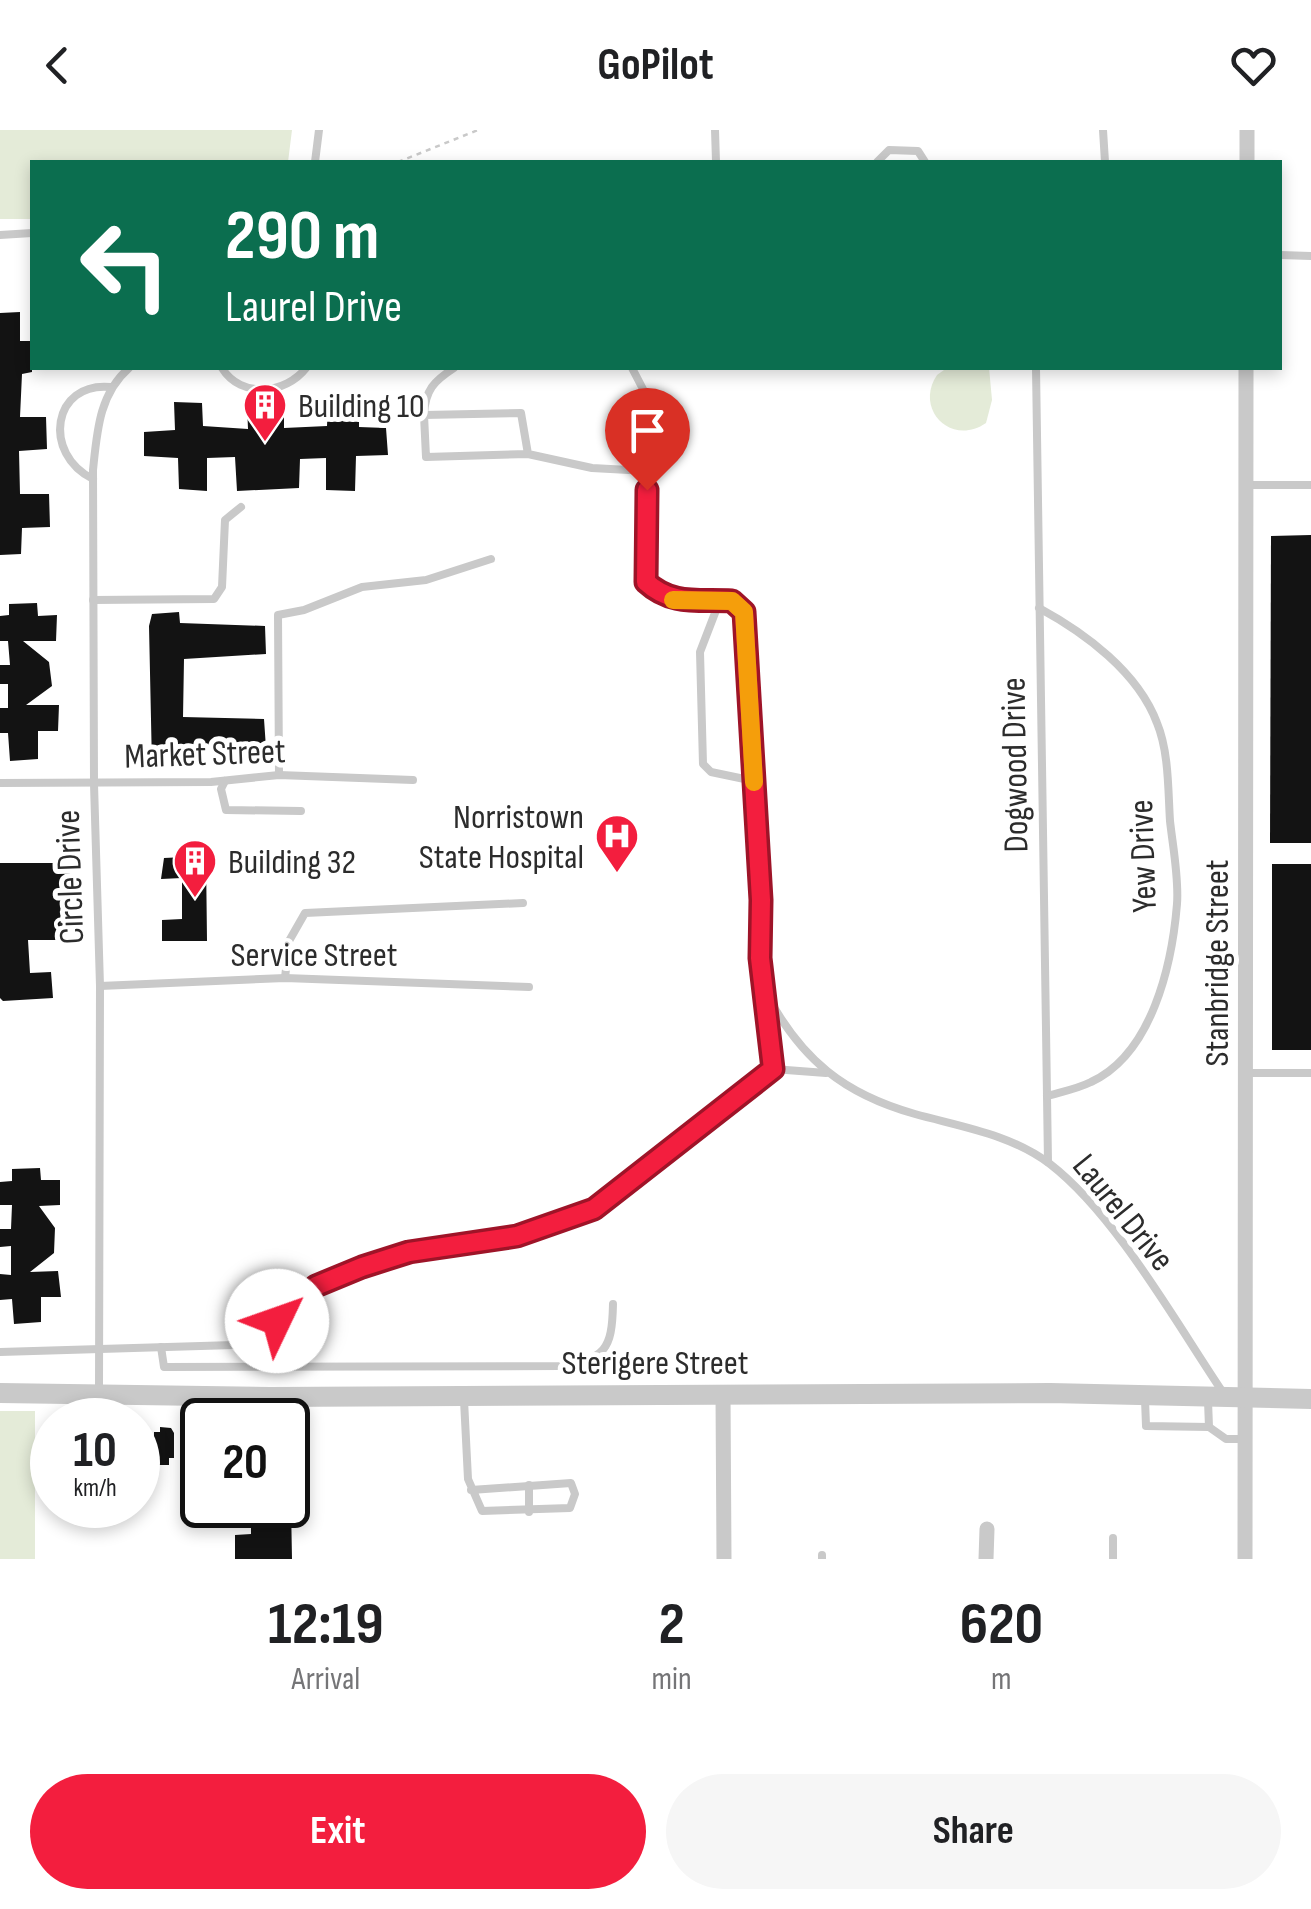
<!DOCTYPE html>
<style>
body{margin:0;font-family:"Sofia Sans Condensed",sans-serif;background:#f6f6f6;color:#202124;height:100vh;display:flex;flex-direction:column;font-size:38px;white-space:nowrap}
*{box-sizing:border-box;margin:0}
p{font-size:32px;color:#757577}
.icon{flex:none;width:55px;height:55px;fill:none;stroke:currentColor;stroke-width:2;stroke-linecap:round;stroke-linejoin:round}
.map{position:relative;height:1429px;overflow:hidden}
.panel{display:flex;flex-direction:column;background:#fff;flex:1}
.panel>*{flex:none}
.hud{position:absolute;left:30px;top:30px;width:1252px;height:210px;border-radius:0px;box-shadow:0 5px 15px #0003;background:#0b6e4f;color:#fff;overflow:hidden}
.speed{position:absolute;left:30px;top:1268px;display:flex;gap:20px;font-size:50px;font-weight:700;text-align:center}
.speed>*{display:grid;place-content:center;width:130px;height:130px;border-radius:50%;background:#fff;box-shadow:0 5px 15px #0003;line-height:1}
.speed small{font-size:25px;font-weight:400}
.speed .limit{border:5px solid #111;border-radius:15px;background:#fff;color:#111}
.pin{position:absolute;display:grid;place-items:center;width:85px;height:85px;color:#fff;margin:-102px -42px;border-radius:50% 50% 50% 0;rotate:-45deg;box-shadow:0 0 10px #0007}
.pin .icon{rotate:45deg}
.me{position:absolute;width:110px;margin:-55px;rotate:48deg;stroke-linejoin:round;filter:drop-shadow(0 0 8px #0008)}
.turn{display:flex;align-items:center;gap:35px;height:210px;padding:0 30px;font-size:45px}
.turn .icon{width:130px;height:130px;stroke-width:2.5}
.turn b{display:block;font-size:70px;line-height:85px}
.eta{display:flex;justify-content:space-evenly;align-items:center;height:170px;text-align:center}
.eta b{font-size:60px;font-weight:700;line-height:70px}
.primary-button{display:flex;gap:20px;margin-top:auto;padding:20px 30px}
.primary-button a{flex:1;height:115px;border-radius:60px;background:#f31e3e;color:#fff;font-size:40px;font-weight:700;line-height:115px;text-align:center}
.primary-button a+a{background:#f6f6f6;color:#202124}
header{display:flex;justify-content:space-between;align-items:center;height:130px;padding:0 30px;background:#fff;font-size:45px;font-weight:700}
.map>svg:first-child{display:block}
</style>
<header><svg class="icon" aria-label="back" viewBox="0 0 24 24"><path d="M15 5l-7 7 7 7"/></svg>GoPilot<svg class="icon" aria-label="heart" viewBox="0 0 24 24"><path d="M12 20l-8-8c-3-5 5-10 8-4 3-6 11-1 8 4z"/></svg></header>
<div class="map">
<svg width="1311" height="1429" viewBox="0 0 1311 1429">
<rect width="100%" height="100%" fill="#fff"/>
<g fill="#e4ebd8">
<path d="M0,0H292L288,32H32V89H0Z"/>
<path d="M989,238L992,270L986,293C951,317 914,279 937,245L944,240Z"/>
<rect x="0" y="1281" width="35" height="148"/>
</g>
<g fill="#131313">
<path d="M20,182V211H32V242L22,244L20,287H46L47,319L19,321L20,364H49L50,397L22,398L21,424L0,425V183Z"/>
<path d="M359,271V297L386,298L388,325L356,326L355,361L326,360V328L300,329L299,358L237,361L235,327L207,328V361L179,359L178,328L144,326V302L175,300L174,272L202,273L203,296L248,299L247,275L284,273V298L327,296L328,272Z"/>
<path d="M1311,405V713H1270L1271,406Z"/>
<path d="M37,473L38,486L57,485L56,511H23L49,532L52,556L26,575H59L58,601H38V629L10,631L8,603H0V578H8V554H0V535H10L8,511H0V486L9,485V474Z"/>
<path d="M179,482L180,493L265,496L266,524L184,529L183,587L264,589L266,618L185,623L180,636H152L149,496L152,484Z"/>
<path d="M206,726L207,811H162V790L182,789V748L161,749L164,728Z"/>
<path d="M0,733H70L71,810H28L30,843L51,842L53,868L3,871L0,868Z"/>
<rect x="1272" y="734" width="39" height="186"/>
<path d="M40,1038L41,1050H60V1075L39,1076L55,1098L54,1123L30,1142L58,1141L61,1167H41V1192L14,1194L12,1169L0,1170V1144L11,1145V1116L0,1117V1099H11L12,1075H0V1052L12,1051V1039Z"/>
<path d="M160,1297L171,1298L174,1303V1328H169V1335H158V1329H147V1308H154V1302H160Z"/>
<path d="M251,1375H291L292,1429H235V1405L251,1404Z"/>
</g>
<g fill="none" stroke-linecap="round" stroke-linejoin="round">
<path stroke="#c9c9c9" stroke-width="2.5" stroke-dasharray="5 5" stroke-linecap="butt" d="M398,32L478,0"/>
<g stroke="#c9c9c9" stroke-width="8">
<path d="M715,0L716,32"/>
<path d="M1103,0L1105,32"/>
<path d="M315,32L319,0"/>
<path d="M877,32L889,20L918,21L925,32"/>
<path d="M0,105L32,103"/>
<path d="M1280,125L1311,126"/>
<path d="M222,238C241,269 286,264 306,238"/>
<path d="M1036,238L1048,1032"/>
<path d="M424,285C425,260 434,251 454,238"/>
<path d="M528,324L426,327L424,285L521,283L528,324L592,338L647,341"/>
<path d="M93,349C42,324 52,251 111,257"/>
<path d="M1247,355H1311"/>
<path d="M93,470L214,469L222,457L225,390L241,377"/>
<path d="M720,470L700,522L703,634L711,642L754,651"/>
<path d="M1039,478C1085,503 1138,542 1157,593C1169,622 1168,660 1170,691C1173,718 1179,748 1177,774C1172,835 1152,924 1091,952C1077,959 1061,962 1047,966"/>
<path d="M279,645L278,485L304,480L362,457L426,450L491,429"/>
<path d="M225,651L221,659L226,680L301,681"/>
<path d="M0,653L211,652L279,645L413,650"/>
<path d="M285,848L289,811L305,783L523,773"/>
<path d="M100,856L285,848L529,857"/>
<path d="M767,865C802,930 844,964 915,984C962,997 1010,1004 1050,1034C1116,1085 1176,1193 1224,1264"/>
<path d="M773,939L826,943"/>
<path d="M1246,943H1311"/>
<path d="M161,1217L164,1237L560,1236C605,1228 612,1221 613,1174"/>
<path d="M0,1222L234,1215L259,1205L316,1156L362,1137L409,1122L517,1106L595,1079L773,939L760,829L761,769L744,483L732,471C699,470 672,476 646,452L644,261L632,238"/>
<path d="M99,1260L100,856L94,654L93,340C97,302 99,264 129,238"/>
<path d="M1145,1269L1146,1296L1209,1297"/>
<path d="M464,1270L468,1349L482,1381L570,1378L575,1364L571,1353L471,1360"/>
<path d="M1208,1271L1209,1297L1226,1309H1245"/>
<path d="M529,1382V1355"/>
<path d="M1113,1408V1429"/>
<path d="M822,1429V1425"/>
</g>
<g stroke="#c9c9c9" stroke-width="15">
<path d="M1247,32V0"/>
<path d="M723,1264L724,1429"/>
<path d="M986,1429L987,1399"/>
<path d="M1245,1429L1246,238"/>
</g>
<path stroke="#c9c9c9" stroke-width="20" d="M0,1263L270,1267L1050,1263L1311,1269"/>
</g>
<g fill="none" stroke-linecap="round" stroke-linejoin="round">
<g stroke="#9e1428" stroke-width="25">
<path id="route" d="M277,1191L316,1156L362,1137L409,1122L517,1106L594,1079L773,939L760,828L761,770L744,482L732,471C699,469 672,476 646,452L647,360"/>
</g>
<use href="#route" stroke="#f31e3e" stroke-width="18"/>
<path stroke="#f59e0b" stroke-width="18" d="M673,470L732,471L744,482L754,652"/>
</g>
<defs>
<g id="building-pin" transform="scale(2.25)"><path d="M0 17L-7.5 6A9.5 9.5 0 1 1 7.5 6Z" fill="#f31e3e" stroke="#fff"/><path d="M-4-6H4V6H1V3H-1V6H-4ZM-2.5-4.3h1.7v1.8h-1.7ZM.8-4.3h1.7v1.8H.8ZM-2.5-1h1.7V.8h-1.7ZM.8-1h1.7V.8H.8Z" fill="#fff"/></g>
<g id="hospital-pin" transform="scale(2.25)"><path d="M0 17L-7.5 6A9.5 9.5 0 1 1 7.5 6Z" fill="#f31e3e" stroke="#fff"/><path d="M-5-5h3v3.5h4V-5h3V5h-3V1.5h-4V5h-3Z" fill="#fff"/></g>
</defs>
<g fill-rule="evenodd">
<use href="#building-pin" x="265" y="275"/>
<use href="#hospital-pin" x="617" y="706"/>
<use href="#building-pin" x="195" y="731"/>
</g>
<g text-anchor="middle" stroke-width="10" stroke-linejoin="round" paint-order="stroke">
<g font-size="35" fill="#2c2c2c" stroke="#fff" text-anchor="start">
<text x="298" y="287">Building 10</text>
<text x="584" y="698" text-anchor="end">Norristown<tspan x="584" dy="40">State Hospital</tspan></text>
<text x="228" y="743">Building 32</text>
</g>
<g font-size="35" fill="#2c2c2c" stroke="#fff">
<text transform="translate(205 623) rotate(-2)" y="12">Market Street</text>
<text transform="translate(1014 635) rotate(-91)" y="12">Dogwood Drive</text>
<text transform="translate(1142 726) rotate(-92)" y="12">Yew Drive</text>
<text transform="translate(69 747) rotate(-92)" y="12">Circle Drive</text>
<text x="314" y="836">Service Street</text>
<text transform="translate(1216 833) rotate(-90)" y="12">Stanbridge Street</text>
<text transform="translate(1124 1082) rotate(51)" y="12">Laurel Drive</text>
<text x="655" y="1244">Sterigere Street</text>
</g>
</g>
</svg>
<div class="speed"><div>10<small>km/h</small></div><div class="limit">20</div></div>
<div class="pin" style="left:647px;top:360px;background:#d93025"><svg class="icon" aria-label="arrive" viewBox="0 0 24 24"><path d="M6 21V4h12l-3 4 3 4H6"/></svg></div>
<svg class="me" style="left:277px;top:1191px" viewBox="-20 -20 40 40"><circle r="19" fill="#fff"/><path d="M0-13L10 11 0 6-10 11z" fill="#f31e3e"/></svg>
<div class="hud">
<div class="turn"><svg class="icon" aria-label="left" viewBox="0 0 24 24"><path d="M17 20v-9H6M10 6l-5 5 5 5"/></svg><div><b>290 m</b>Laurel Drive</div></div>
</div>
</div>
<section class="panel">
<div class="eta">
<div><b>12:19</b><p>Arrival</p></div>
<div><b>2</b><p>min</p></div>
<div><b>620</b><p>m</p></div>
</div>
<div class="primary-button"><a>Exit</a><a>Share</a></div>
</section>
